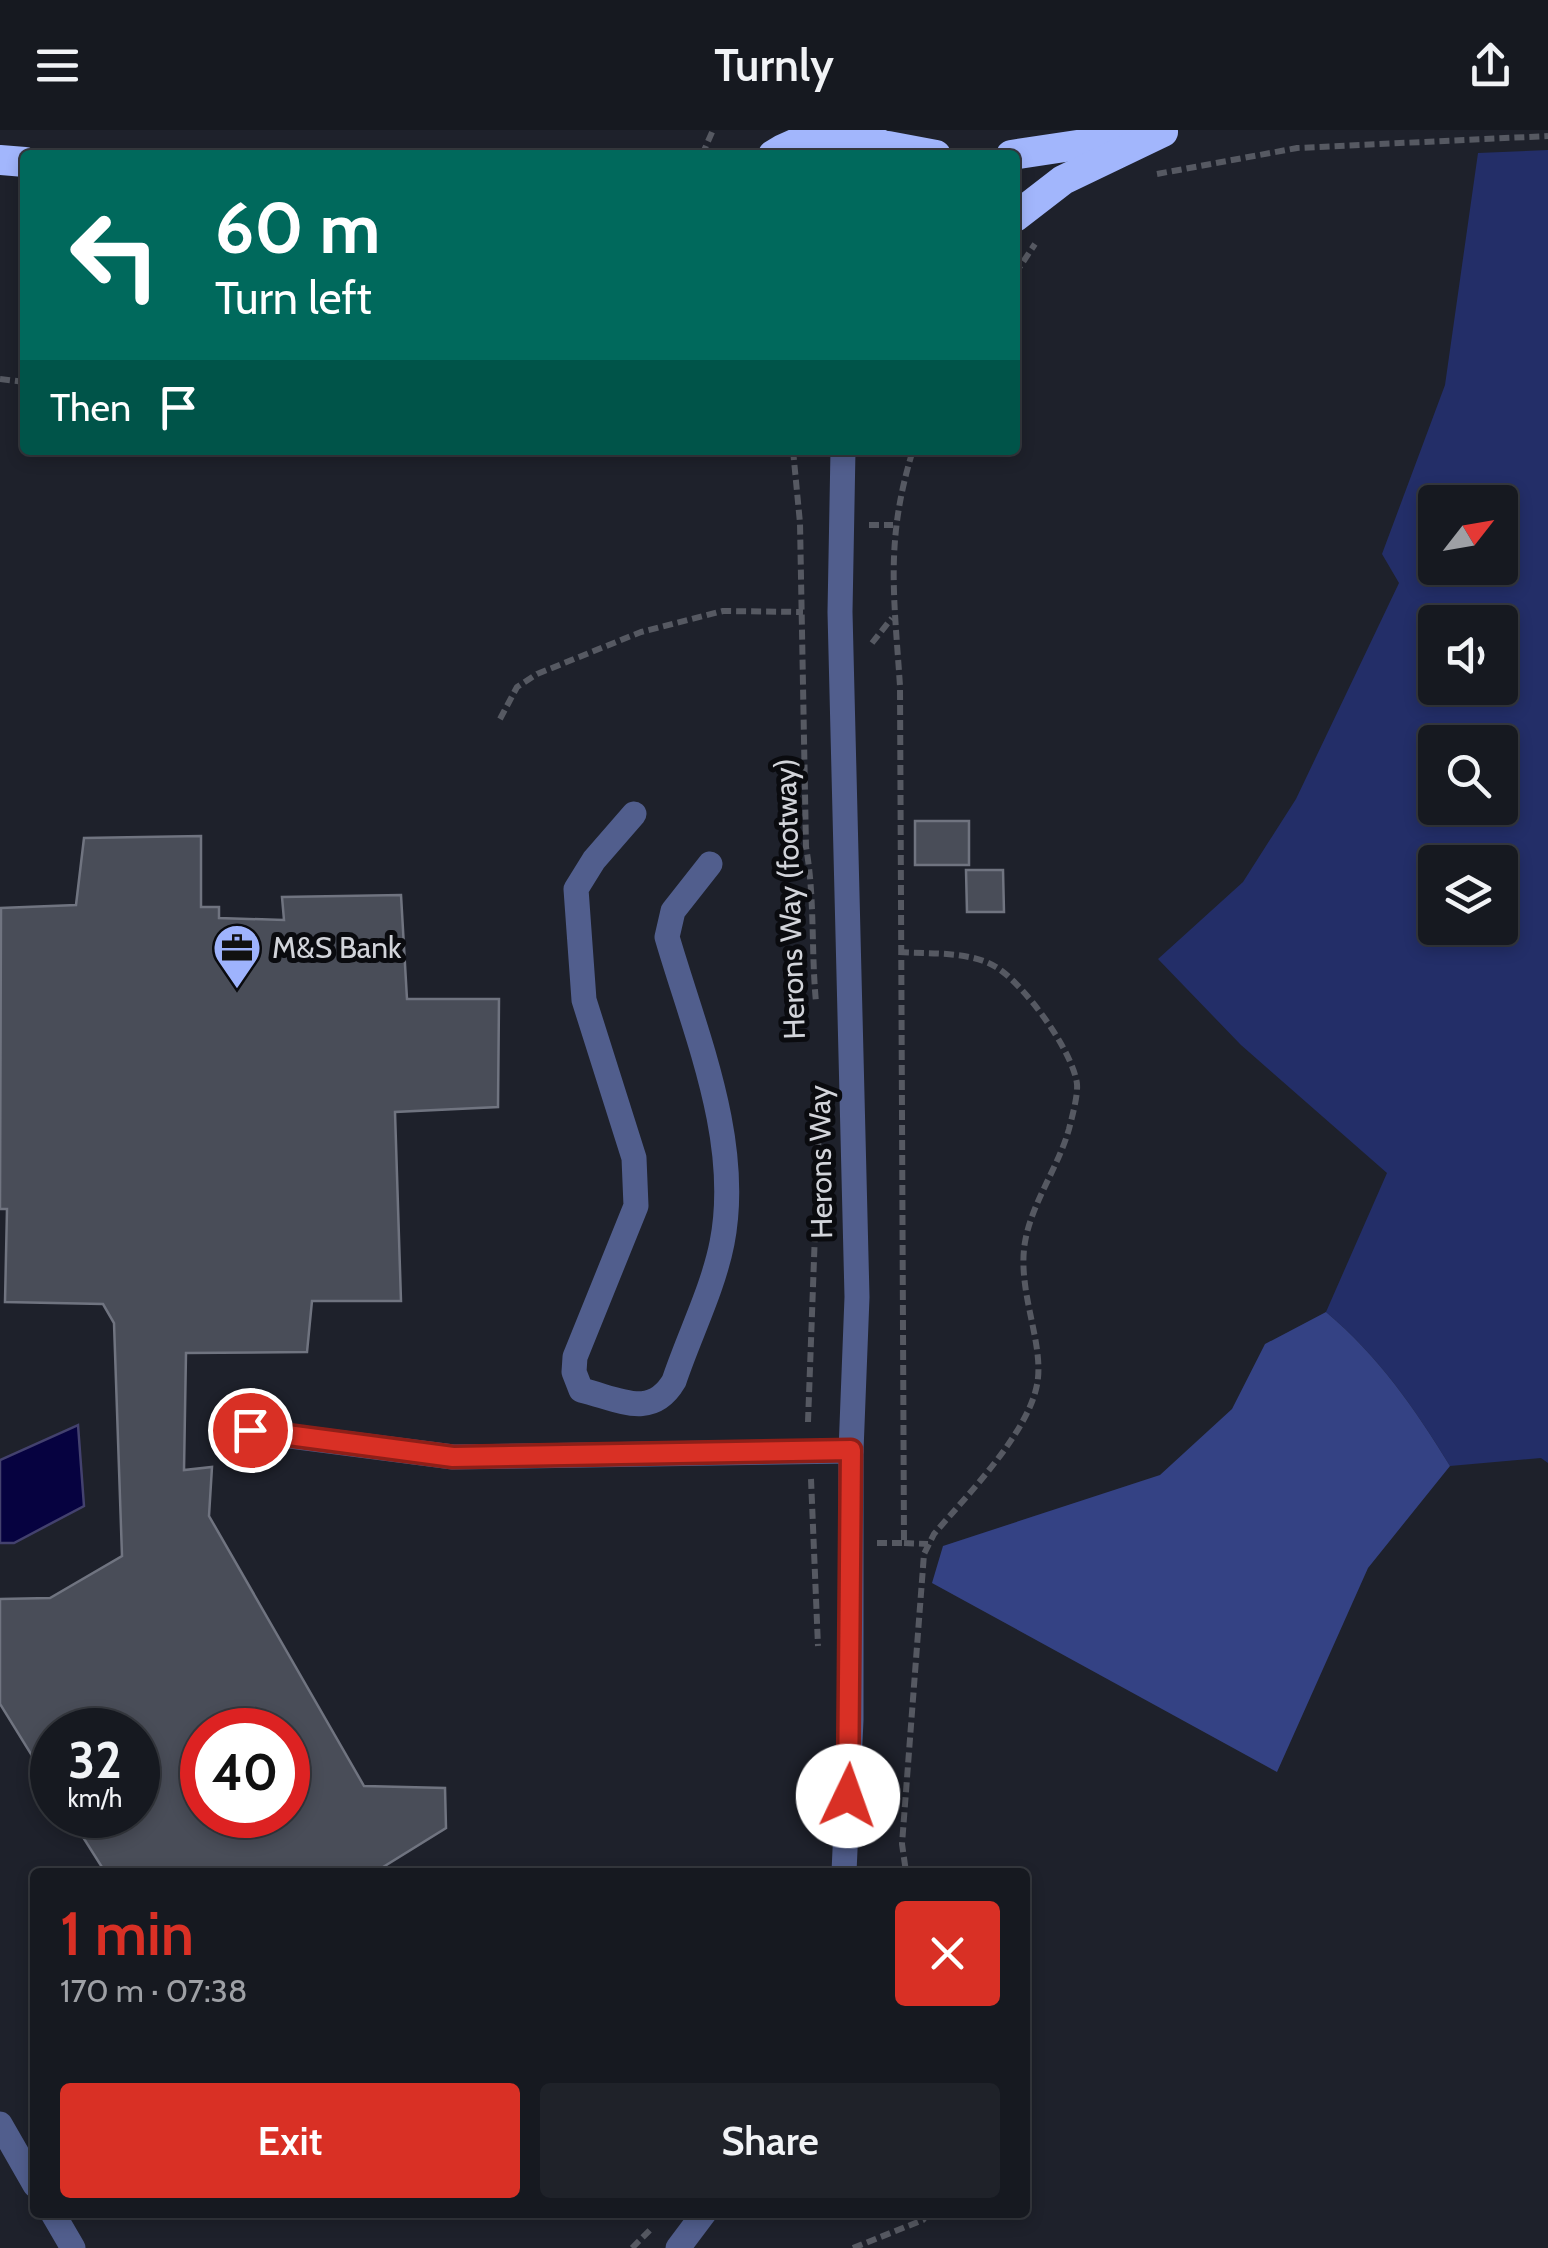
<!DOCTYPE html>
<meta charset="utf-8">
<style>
body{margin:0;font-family:Cabin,sans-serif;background:#1f2229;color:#f1f3f6;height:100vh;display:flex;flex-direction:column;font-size:38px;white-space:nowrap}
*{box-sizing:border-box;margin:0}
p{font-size:32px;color:#9ea0a5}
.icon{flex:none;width:55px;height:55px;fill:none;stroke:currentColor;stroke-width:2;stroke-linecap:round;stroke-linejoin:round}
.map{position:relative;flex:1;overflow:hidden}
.details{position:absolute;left:30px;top:1738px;width:1000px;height:350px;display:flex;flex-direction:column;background:#161920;border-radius:10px;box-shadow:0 5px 15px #0003,0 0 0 2px #35383e}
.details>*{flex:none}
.hud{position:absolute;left:20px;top:20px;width:1000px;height:305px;border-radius:10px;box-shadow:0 5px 15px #0003,0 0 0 2px #35383e;background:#00695c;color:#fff;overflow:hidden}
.needle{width:65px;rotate:59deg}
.buttons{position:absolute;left:1418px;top:355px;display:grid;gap:20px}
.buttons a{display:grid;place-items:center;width:100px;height:100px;border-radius:10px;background:#161920;box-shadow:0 5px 15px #0003,0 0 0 2px #35383e;font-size:50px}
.speed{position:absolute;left:30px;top:1578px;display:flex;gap:20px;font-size:50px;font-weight:700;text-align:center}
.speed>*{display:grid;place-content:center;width:130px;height:130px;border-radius:50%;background:#161920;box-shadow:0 5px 15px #0003,0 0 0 2px #35383e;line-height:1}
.speed small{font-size:25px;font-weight:400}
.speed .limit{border:15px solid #d22;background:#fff;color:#111}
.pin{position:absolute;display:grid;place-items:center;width:85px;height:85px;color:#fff;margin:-42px;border:5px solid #fff;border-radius:50%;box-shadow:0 2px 10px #0007}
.me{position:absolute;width:110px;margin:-55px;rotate:3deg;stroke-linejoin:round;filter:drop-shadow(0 0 8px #0008)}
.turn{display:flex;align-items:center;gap:35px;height:210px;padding:0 30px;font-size:45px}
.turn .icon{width:130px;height:130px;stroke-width:2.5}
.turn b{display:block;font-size:70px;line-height:85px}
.then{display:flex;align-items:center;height:95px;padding:0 30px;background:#0003;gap:20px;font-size:38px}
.round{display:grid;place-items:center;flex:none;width:105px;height:105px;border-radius:10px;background:#1f2229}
.summary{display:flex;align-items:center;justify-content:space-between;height:170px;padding:0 30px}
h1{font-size:60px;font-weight:600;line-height:75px;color:#d93025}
.action{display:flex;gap:20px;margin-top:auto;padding:20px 30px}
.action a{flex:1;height:115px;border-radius:10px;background:#d93025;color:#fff;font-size:40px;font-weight:600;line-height:115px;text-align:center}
.action a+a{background:#1f2229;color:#f1f3f6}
header{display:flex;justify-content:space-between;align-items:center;height:130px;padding:0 30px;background:#161920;font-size:45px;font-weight:600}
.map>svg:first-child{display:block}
</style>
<header><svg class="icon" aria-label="menu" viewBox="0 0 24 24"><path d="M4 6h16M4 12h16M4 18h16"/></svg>Turnly<svg class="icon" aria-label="share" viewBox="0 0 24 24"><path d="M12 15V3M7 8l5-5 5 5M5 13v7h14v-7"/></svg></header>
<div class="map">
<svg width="1548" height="2118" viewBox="0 0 1548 2118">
<rect width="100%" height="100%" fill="#1e212b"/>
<path fill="#232e68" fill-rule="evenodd" d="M1548,20V1333L1541,1328L1450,1336C1414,1277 1379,1227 1326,1182L1387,1043L1241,915L1158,829L1243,752L1296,669L1399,453L1382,424L1445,255L1478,23ZM1435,372H1500V438H1435ZM1435,492H1500V558H1435ZM1435,612H1500V678H1435ZM1435,732H1500V798H1435Z"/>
<path fill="#344284" d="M1326,1182C1379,1227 1414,1277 1450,1336L1368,1438L1277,1642L932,1453L943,1416L1160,1345L1232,1279L1265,1214Z"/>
<path fill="#060240" stroke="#43416e" stroke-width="2.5" d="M78,1295L84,1376L14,1413H0V1330Z"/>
<g fill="#494d58" stroke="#707480" stroke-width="2.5" fill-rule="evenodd">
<rect x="915" y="691" width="54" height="44"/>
<path d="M201,706V777H219V788L284,790L282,767L401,765L407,869H499L498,977L395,982L401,1171H312L307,1222L186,1223L184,1340L212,1337L209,1386L364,1656L445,1658L446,1698L375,1742H105L69,1685H138V1600H52V1658L0,1574V1469L50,1468L122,1426L114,1193L103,1174L5,1172L7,1079H0L1,778L76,775L84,708ZM202,1600H288V1685H202Z"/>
<path d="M966,740H1003L1004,782H967Z"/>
</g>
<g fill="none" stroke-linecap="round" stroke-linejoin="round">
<g stroke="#565962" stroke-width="6" stroke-dasharray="10 5" stroke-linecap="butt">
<path d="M702,25L713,0"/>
<path d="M1157,44L1297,18L1548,6"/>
<path d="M1015,144L1035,114"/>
<path d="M0,249L25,252"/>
<path d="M793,320L800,393L806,717C815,768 811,820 816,872"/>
<path d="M869,395H893"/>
<path d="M872,513L892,488"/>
<path d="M500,589L517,557L537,544L641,502L723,481L803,482"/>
<path d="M899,822C928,824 971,821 996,837C1024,854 1073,921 1077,954C1078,966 1072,987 1069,999C1058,1038 1032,1072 1025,1112C1017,1159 1042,1208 1038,1248C1033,1299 967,1365 934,1404L924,1424L902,1714L906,1742"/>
<path d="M808,1292L819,994"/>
<path d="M811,1349L818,1516"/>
<path d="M877,1413H904L900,556C894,465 885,410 913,320"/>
<path d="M904,1413L928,1414"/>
<path d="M632,2118L652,2098"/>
<path d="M853,2118L923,2090L929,2082"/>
</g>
<g stroke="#515e8d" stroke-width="25">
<path d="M843,320L840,482L857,1167L851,1321V1590L844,1742"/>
<path d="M634,684L594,730L576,759L584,870L634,1028L636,1076L575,1227L574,1242L581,1260C619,1269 651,1290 674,1251C689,1206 713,1159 722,1113C742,1011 695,903 667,807L673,781L710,734"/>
<path d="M250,1301L453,1327L851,1321"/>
<path d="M0,1994L35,2055"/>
<path d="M52,2082L73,2118"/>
<path d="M678,2118L705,2082"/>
</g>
<g stroke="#a2b6fc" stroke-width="30">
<path d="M888,16L936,25"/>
<path d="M773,25C810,0 865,1 902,25"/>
<path d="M1011,25L1131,7"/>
<path d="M0,30L25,32"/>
<path d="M1015,87L1063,50L1163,2"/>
</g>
</g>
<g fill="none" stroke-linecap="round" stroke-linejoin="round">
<g stroke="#8d1f18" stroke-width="25">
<path id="route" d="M250,1300L453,1327L851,1320L848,1666"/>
</g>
<use href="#route" stroke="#d93025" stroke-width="18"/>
</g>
<defs>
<g id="office-pin" transform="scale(2.5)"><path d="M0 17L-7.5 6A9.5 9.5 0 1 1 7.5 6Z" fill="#9eb3fd" stroke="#0a0b0f"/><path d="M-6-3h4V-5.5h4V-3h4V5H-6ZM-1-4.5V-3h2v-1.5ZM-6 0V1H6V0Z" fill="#111"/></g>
</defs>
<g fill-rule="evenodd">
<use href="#office-pin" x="237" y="818"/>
</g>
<g text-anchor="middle" stroke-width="10" stroke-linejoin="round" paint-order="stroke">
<g font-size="30" fill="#d2d4da" stroke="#0a0b0f">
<text transform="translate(790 769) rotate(-92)" y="10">Herons Way (footway)</text>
<text transform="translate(821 1032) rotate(-91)" y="10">Herons Way</text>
</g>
<g font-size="30" fill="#d2d4da" stroke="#0a0b0f" text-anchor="start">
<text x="272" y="828">M&amp;S Bank</text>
</g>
</g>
</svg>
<div class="buttons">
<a><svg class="needle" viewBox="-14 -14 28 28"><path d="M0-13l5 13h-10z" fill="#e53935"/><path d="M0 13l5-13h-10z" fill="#9ea0a5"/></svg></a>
<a><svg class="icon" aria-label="sound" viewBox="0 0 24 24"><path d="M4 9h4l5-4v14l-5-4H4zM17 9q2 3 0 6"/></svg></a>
<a><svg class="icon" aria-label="search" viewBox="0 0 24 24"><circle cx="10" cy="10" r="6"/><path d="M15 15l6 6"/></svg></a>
<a><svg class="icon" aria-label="layers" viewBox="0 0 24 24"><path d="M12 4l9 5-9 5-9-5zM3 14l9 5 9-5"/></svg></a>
</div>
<div class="speed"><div>32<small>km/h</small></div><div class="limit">40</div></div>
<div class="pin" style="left:250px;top:1300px;background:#d93025"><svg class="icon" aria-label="arrive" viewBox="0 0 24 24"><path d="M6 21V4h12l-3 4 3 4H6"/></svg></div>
<svg class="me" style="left:848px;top:1666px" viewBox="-20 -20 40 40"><circle r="19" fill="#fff"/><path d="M0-13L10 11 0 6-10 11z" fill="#d93025"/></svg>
<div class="hud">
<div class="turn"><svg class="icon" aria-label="left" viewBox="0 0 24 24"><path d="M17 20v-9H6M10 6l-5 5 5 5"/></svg><div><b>60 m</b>Turn left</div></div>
<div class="then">Then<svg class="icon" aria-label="arrive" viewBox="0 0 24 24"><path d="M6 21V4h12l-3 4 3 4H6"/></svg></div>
</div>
<section class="details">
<div class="summary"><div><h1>1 min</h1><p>170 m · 07:38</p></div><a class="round" style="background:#d93025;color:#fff"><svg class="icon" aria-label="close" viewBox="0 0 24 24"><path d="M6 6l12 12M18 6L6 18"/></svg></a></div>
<div class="action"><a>Exit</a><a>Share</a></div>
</section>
</div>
